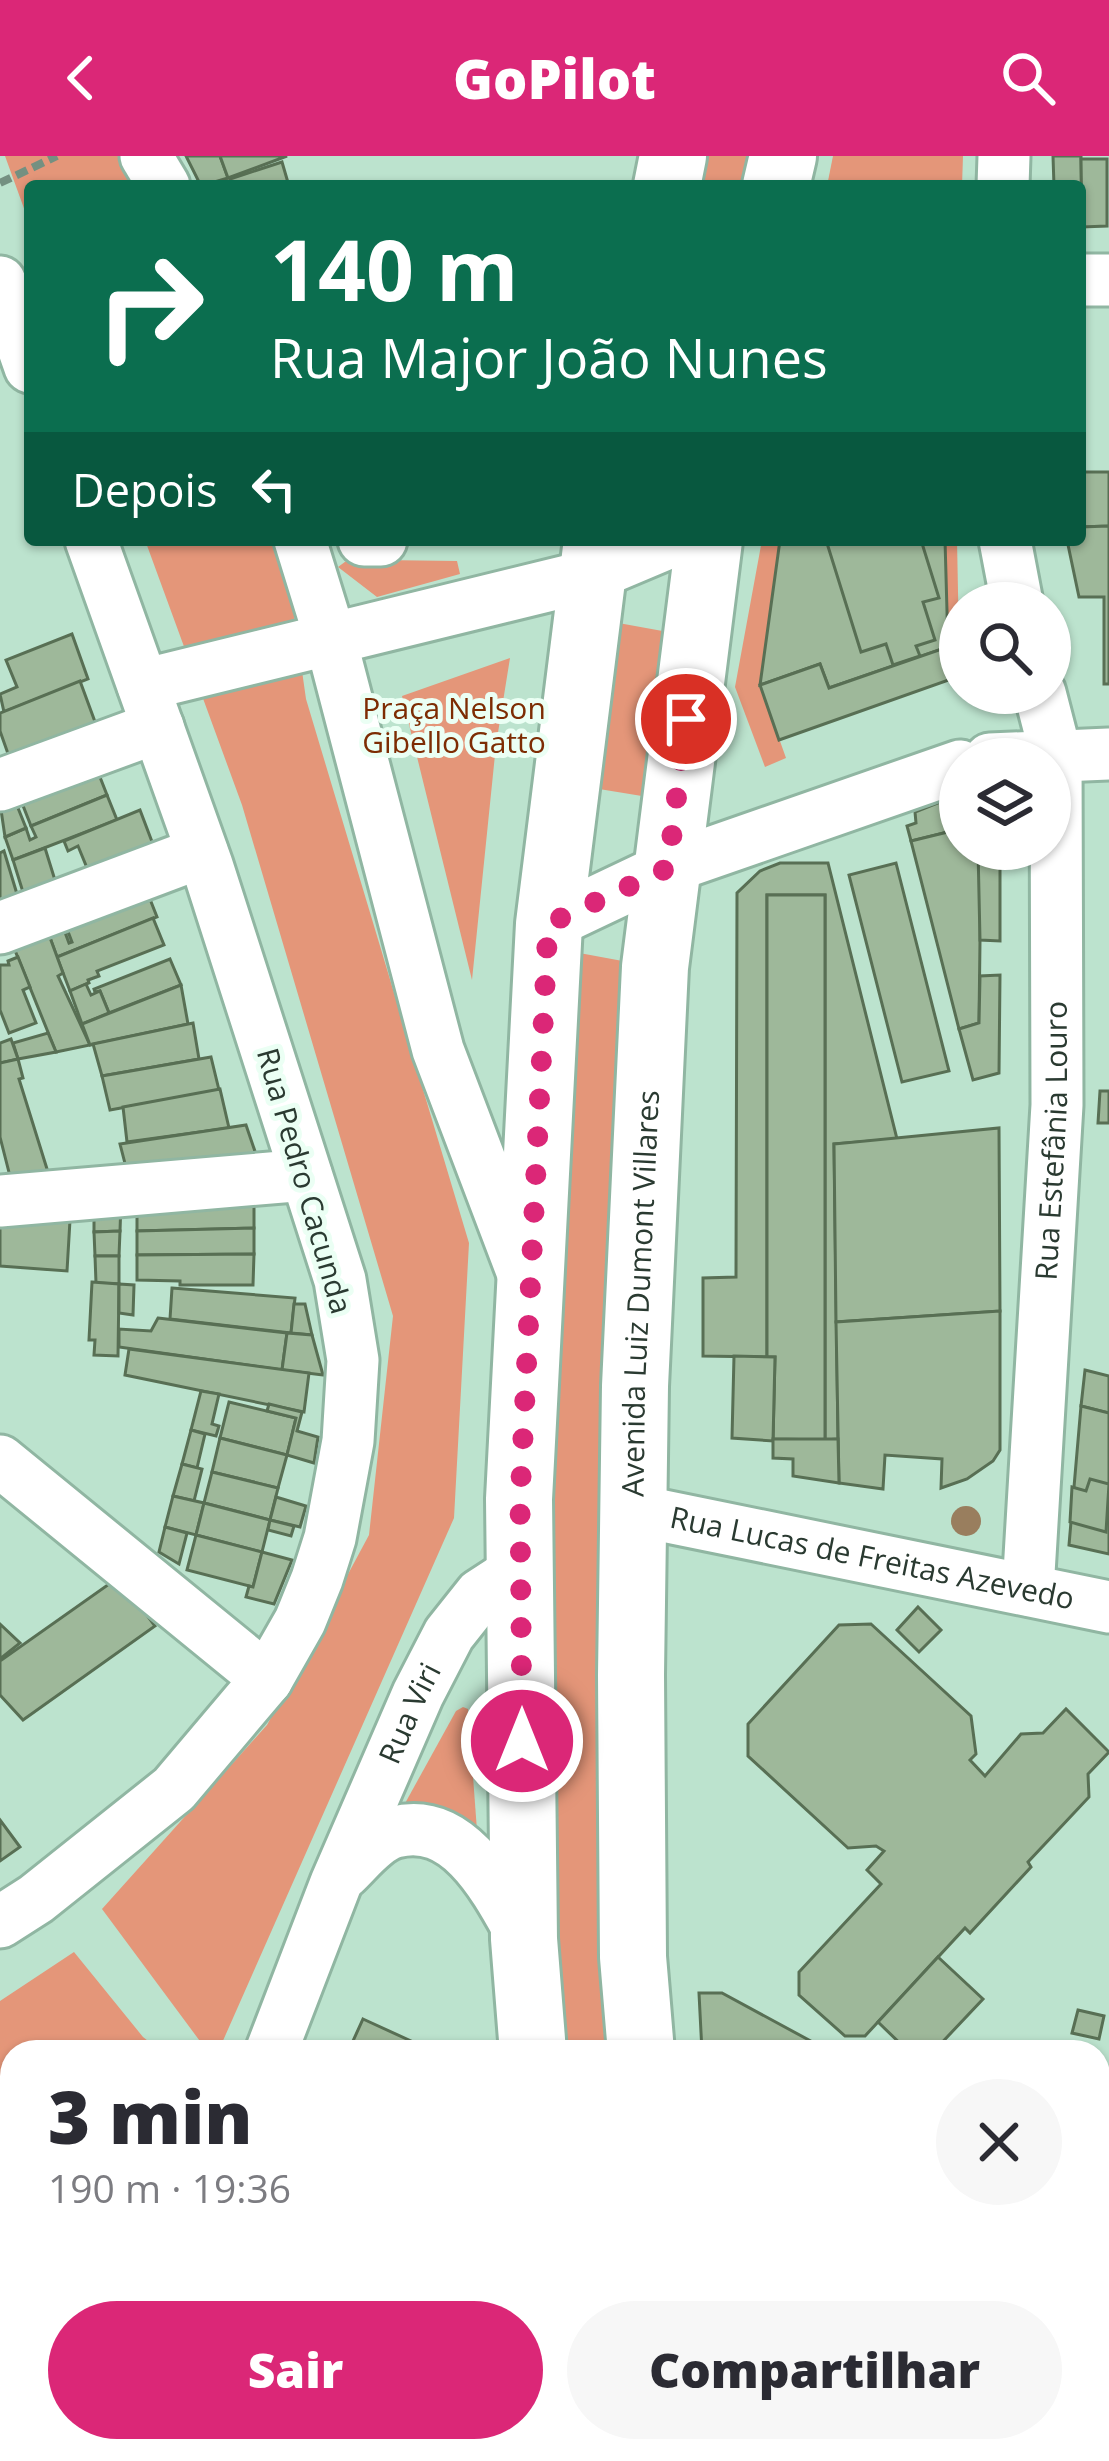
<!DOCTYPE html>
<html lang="pt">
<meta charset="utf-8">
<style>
body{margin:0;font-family:"Open Sans",sans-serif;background:#f7f7f7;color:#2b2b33;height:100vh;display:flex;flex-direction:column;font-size:45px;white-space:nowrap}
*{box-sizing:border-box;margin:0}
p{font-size:39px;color:#7c7c81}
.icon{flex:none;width:66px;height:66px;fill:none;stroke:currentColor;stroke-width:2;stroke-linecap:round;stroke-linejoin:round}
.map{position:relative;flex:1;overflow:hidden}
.drawer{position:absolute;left:0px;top:1884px;width:1110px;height:423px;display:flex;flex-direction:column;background:#fff;border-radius:36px 36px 0 0;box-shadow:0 3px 9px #0004}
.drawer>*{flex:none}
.guide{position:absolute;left:24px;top:24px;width:1062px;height:366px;border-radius:12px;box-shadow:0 3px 9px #0004;background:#0b6e4f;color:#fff;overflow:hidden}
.fabs{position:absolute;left:939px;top:426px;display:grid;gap:24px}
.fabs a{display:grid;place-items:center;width:132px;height:132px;border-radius:50%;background:#fff;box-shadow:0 3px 9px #0004;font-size:60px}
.pin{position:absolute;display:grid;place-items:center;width:102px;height:102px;color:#fff;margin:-51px;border:6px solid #fff;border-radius:50%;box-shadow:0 3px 12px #0007}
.me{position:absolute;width:132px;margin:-66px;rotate:0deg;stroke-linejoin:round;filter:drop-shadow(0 0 9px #0008)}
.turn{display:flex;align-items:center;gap:42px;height:252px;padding:0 48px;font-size:54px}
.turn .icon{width:156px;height:156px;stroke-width:2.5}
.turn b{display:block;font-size:84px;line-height:102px}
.then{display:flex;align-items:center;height:114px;padding:0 48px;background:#0003;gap:24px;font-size:45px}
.round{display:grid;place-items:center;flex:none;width:126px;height:126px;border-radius:63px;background:#f7f7f7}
.headline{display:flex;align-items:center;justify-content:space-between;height:204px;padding:0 48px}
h1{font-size:72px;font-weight:800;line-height:90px}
.primary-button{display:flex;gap:24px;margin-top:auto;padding:24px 48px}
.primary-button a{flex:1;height:138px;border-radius:72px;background:#db2777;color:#fff;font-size:48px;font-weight:800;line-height:138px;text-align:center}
.primary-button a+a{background:#f7f7f7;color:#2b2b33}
header{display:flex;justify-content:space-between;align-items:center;height:156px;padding:0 48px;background:#db2777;color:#fff;font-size:54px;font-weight:800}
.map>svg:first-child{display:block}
</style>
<header><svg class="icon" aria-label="back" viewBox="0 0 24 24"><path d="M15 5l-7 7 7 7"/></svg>GoPilot<svg class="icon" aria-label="search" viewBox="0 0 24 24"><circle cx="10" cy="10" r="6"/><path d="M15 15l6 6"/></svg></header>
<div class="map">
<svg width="1109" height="2305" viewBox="0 0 1109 2305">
<rect width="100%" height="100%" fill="#bce3ce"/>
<g fill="#e49679">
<path d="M5,0H127L144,30H30V69Z"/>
<path d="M700,0H757L751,30H694Z"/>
<path d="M833,0H963L962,30H827Z"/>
<path d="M145,384H276L288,417L306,543L469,1087L454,1362L218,1896H208L102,1753L267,1569L369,1379L393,1160L242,649Z"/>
<path d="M762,384H780L760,529L786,602L765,611L735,531Z"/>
<path d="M921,384H957L959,487L937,494Z"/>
<path d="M364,392L380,404L457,405L460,418L377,441L338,411Z"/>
<path d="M613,466L668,476L648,641L593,632Z"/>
<path d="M510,502L496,589L472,824L402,540Z"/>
<path d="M574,796L628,806L612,1896H560C530,1530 556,1162 574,796Z"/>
<path d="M463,1551L468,1553L478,1688L403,1651L456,1555Z"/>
<path d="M74,1796L143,1881L162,1896H12V2295H61L56,2305H0V1845Z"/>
</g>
<g fill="#9eb89a" stroke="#586f54" stroke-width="3">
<path d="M186,0H220L228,22L201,30Z"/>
<path d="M220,0H287L228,22Z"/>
<path d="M1053,0H1081L1082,71L1080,30H1054Z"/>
<path d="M1081,3H1107V70L1082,71Z"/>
<path d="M282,6L289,30H232L230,23Z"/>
<path d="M1080,316H1109V370L1080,371Z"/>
<path d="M1109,370V528H1104V441H1079L1067,384H1080V371Z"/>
<path d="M780,384H945L948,491L829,532L820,508L760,529Z"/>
<path d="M826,384H921L939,442L923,446L935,484L916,490L920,500L893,509L886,488L861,496Z"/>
<path d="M72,478L88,523L4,556L0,538L17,531L6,504Z"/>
<path d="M959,487L960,520L779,584L760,529L820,508L829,532Z"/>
<path d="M80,525L98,574L12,609L0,575V557Z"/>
<path d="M98,616L107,639L31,670L22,647Z"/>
<path d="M960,638V673L911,685L907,670L916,667L915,656Z"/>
<path d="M107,639L117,664L13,704L5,681L26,672L30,684L36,681L31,670Z"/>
<path d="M14,642L26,672L5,681L0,647Z"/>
<path d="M140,654L157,699L92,724L78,690L68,695L64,685Z"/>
<path d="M960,673V693H978L981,704L979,867L959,873L911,685Z"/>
<path d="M45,692L59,737L27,749L13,704Z"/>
<path d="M978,693H1000V785L980,784Z"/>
<path d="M4,695L17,738L23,736L27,749L0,760V697Z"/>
<path d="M780,707H828L897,983L834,988L838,1283L825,1284V739H767V1201L703,1200V1122L736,1121L737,737L760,715Z"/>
<path d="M896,707L949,915L902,926L849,719Z"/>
<path d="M146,733L157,761L57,801L45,768L60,763L69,787L72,786L64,765Z"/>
<path d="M767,739H825V1284L773,1283L775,1201H767Z"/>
<path d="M153,762L164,789L97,815L99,820L88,824L89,827L70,835L57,801Z"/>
<path d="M45,768L63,817L58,820L90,889L56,896L10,782Z"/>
<path d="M18,801L30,831L23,834L36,867L9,877L0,854V809H9L8,805Z"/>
<path d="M170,803L181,829L109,857L100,835L95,836L94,833Z"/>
<path d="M1000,819L999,917L973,924L959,873L979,867L980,820Z"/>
<path d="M86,828L91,839L100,835L109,857L82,868L70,835Z"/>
<path d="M181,829L188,868L90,889L82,868Z"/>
<path d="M193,867L199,903L102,920L93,888Z"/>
<path d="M48,877L56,896L18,903L13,887Z"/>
<path d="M11,883L18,903L0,907V887Z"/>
<path d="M211,901L219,934L110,954L102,920Z"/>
<path d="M18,903L23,922L19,923L52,1029L13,1032L0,981V907Z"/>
<path d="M220,933L229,972L127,986L123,951Z"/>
<path d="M1100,935H1109V967H1098Z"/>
<path d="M246,969L260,1010L129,1023L120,988Z"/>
<path d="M999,972L1000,1155L836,1166L834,988Z"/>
<path d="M254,1044V1072L137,1075V1050Z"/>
<path d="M121,1046L120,1075L94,1076V1049Z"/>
<path d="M0,1058L70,1064L67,1115L0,1110Z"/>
<path d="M254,1072V1098L137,1099V1075Z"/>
<path d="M120,1075L119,1100H95L94,1076Z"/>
<path d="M254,1098L253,1129H180V1125L137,1124V1099Z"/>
<path d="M95,1100H119V1128L96,1127Z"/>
<path d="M92,1126L119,1128L118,1200L94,1199L95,1184H89Z"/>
<path d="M119,1128L134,1129L133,1159L119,1157Z"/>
<path d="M172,1132L295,1142L291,1177L170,1163Z"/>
<path d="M294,1148H305L312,1179L291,1177Z"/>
<path d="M1000,1155V1294L993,1305L967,1323L941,1332L942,1303L885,1299L883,1333L839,1327L836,1166Z"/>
<path d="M158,1162L287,1177L282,1214L119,1191V1173L151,1175Z"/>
<path d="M287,1177L312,1179L323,1219L282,1214Z"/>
<path d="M129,1193L309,1217L304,1256L125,1219Z"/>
<path d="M734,1200L775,1201L773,1285L732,1282Z"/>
<path d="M1085,1214L1109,1220V1257L1081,1250Z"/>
<path d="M201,1235L219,1238L212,1268L219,1270L216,1280L191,1274Z"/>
<path d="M229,1246L296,1262L287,1299L220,1282Z"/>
<path d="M269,1248L302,1256L297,1275L318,1281L314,1307L287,1299L296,1262L267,1255Z"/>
<path d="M1081,1250L1109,1257V1398L1069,1389Z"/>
<path d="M191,1274L205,1278L197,1312L182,1308Z"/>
<path d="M220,1282L287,1299L278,1332L212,1316Z"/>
<path d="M838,1283L839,1327L793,1320V1303L773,1302V1283Z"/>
<path d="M182,1308L202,1313L194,1345L173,1340Z"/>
<path d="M212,1316L278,1332L270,1364L204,1347Z"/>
<path d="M1090,1323L1109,1328L1106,1376L1070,1366L1072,1331L1086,1335Z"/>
<path d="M173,1340L204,1347L196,1379L165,1371Z"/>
<path d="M276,1341L306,1350L300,1371L270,1364Z"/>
<path d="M204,1347L270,1364L262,1396L196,1379Z"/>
<path d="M270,1364L294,1370L291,1380L268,1374Z"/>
<path d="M165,1371L187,1377L179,1408L159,1396Z"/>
<path d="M196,1379L262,1396L253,1431L187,1414Z"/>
<path d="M262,1396L292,1404L274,1448L246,1441L249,1430L253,1431Z"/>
<path d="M119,1421L155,1470L23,1564L0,1539V1505Z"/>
<path d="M918,1451L941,1474L919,1496L897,1474Z"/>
<path d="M0,1468L20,1487L0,1503Z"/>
<path d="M871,1468L971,1560L976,1598L970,1604L985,1620L1021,1578L1043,1577L1066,1553L1109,1596L1088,1618L1089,1641L1028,1706L1031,1711L970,1777L965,1772L865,1880H845L799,1839V1816L881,1728L867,1714L884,1695L876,1690L848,1692L748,1600V1568L839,1469Z"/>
<path d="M0,1664L20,1691L0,1705Z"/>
<path d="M938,1801L983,1843L933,1896H909L878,1866Z"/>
<path d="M699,1837H722L831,1896H702Z"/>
<path d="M1078,1854L1104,1860L1099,1883L1072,1877Z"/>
<path d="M363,1863L435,1896H348Z"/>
<path d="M1098,2042L1109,2048L1105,2078L1098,2075Z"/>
<path d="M1109,2069V2107L1098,2101Z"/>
<path d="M130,2295H417L412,2305H125Z"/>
<path d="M736,2295H785L781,2305H736L732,2302Z"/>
<path d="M881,2295H927L925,2305H878Z"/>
<path d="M935,2295H952L988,2305H932Z"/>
<path d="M1001,2295H1052L1049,2305H998Z"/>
<path d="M1052,2295H1067L1085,2305H1049Z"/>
</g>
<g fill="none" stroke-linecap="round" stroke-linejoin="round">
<g stroke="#90b6a2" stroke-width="57">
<g id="minor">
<path d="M146,0L164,30"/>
<path d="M1003,30L1004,0"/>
<path d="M1080,124H1109"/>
<path d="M0,126L30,211"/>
<path d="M300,384L330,481L438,894L525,1123"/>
<path d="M364,384H381"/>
<path d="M1005,384L1017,447"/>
<path d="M143,529L592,419L675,384"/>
<path d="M990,603L1109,598"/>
<path d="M0,629L158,571"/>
<path d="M549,768L667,712L960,610"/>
<path d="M0,772L202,696"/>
<path d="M0,1045L306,1019"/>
<path d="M0,1305L267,1523"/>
<path id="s1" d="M634,1354L1109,1451"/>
<path id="s2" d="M1028,1434L1057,949L1056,599L1040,537"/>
<path d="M344,1717C359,1703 375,1681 395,1676C461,1659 498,1737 524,1783"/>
<path d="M0,1766L36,1743L174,1633L267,1523L300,1465L317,1423L330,1382L348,1285L353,1204L340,1124L207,709L91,384"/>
<path id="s3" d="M271,1896L336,1727L418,1538L449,1478L480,1439L520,1413"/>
<path d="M1098,2279L1109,2284"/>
<path d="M457,2302L469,2295"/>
<path d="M91,2305L95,2295"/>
<path d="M842,2305L844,2295"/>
</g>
</g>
<g stroke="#90b6a2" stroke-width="72">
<g id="major">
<path d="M667,30L673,0"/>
<path d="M776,30L783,0"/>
<path d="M533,1896L524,1783L519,1343L549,768L597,384"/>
<path id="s4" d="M641,1896L633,1801L631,1519L635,1230L655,811L709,384"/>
<path d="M567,2295L568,2305"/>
<path d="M675,2295L676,2305"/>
</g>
</g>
<path stroke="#749081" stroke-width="8" stroke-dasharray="12 6" stroke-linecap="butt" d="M0,27L57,0"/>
<use href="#minor" stroke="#fff" stroke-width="51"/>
<use href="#major" stroke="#fff" stroke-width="66"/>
</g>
<circle fill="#997e5e" cx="966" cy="1365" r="15"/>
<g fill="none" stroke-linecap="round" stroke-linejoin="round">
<path stroke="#db2777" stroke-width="21" stroke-dasharray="0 37.8" d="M522,1585L520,1343L548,768L668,712L686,563"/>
</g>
<g text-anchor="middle" stroke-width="10" stroke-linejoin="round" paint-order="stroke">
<g font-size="30" fill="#7d2c03" stroke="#ebfff4">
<text x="454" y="563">Praça Nelson<tspan x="454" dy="34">Gibello Gatto</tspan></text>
</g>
<g font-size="30" fill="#2a3a31" stroke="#ebfff4">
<text dy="10" stroke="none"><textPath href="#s2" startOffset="450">Rua Estefânia Louro</textPath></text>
<text transform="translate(304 1025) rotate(74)" y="10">Rua Pedro Cacunda</text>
<text dy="10" stroke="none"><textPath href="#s4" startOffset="759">Avenida Luiz Dumont Villares</textPath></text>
<text dy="10" stroke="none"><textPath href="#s1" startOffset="243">Rua Lucas de Freitas Azevedo</textPath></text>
<text dy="10" stroke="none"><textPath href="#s3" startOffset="366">Rua Viri</textPath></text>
</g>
</g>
</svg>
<div class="fabs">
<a><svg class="icon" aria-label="search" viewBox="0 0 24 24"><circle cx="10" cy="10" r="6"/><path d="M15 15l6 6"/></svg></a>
<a><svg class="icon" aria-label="layers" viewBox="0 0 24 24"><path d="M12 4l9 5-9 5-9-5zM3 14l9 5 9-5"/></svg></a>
</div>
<div class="pin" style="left:686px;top:563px;background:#d93025"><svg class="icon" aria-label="arrive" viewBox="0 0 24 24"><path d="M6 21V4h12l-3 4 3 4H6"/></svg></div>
<svg class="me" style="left:522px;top:1585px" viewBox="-20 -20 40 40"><circle r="17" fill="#db2777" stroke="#fff" stroke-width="3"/><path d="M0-11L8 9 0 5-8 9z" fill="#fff"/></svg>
<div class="guide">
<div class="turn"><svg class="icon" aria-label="right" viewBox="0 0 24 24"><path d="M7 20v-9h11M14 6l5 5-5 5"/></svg><div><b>140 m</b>Rua Major João Nunes</div></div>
<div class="then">Depois<svg class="icon" aria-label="left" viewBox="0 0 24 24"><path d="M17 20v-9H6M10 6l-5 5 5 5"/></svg></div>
</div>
<section class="drawer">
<div class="headline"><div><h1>3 min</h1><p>190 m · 19:36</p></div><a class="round"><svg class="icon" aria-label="close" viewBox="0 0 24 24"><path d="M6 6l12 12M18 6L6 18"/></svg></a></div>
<div class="primary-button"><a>Sair</a><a>Compartilhar</a></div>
</section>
</div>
